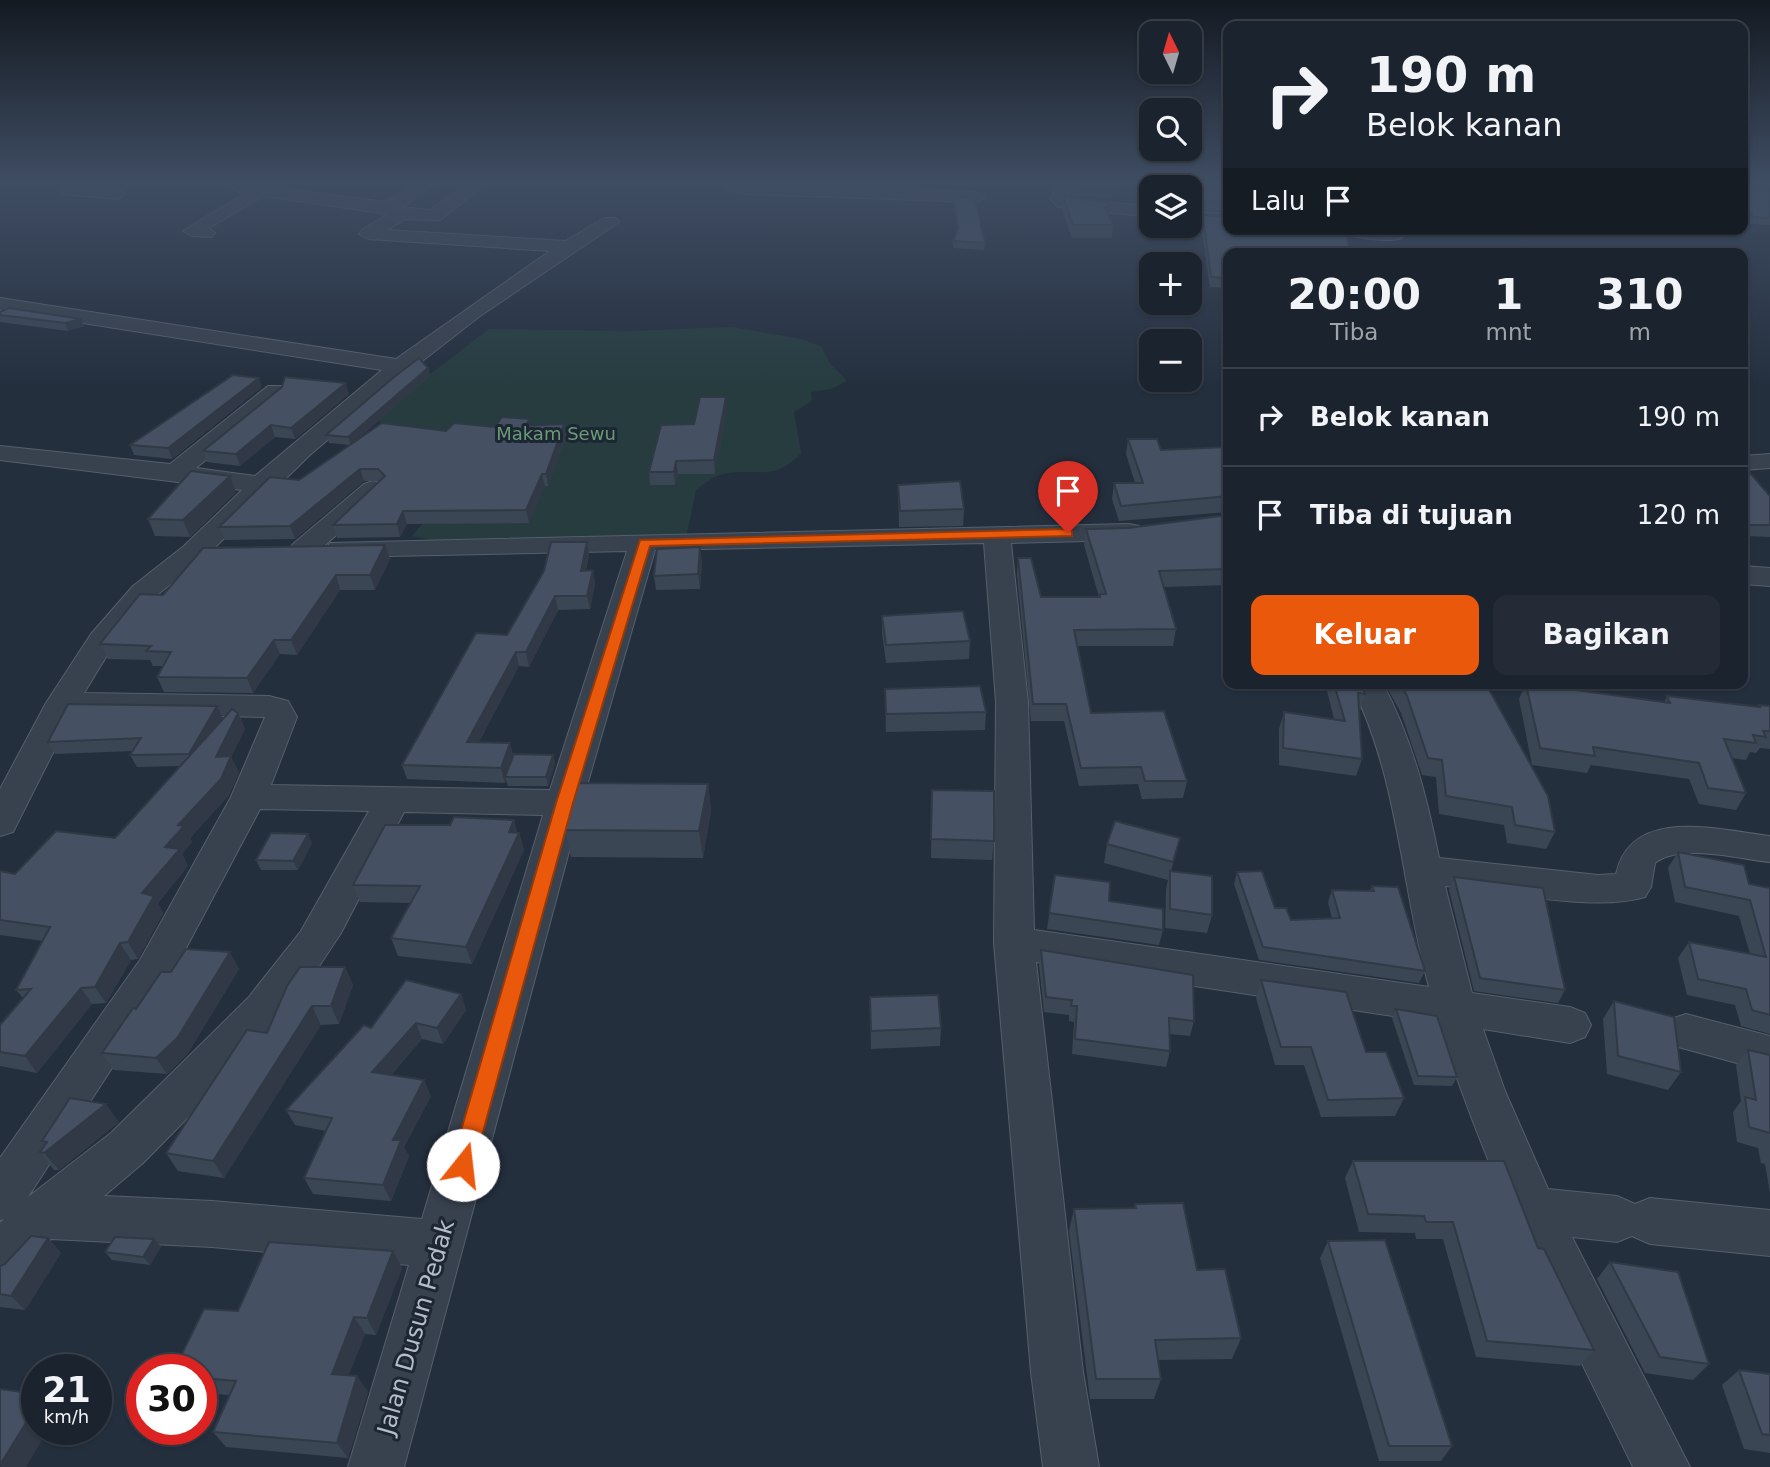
<!DOCTYPE html>
<html lang="id">
<meta charset="utf-8">
<style>
body{margin:0;font-family:"DejaVu Sans",sans-serif;background:#242b36;color:#f1f3f6;height:100vh;display:flex;flex-direction:column;font-size:26px;white-space:nowrap}
*{box-sizing:border-box;margin:0}
p{font-size:23px;color:#a0a4aa}
.icon{flex:none;width:38px;height:38px;fill:none;stroke:currentColor;stroke-width:2;stroke-linecap:round;stroke-linejoin:round}
.map{position:relative;flex:1;overflow:hidden}
.details{position:absolute;left:1223px;top:248px;width:525px;height:441px;display:flex;flex-direction:column;background:#1b232e;border-radius:14px;box-shadow:0 2px 5px #0004,0 0 0 2px #39404a}
.details>*{flex:none}
.top-card{position:absolute;left:1223px;top:21px;width:525px;height:214px;border-radius:14px;box-shadow:0 2px 5px #0004,0 0 0 2px #39404a;background:#1b232e;color:#f1f3f6;overflow:hidden}
.needle{width:46px;rotate:355deg}
.buttons{position:absolute;left:1139px;top:21px;display:grid;gap:14px}
.buttons a{display:grid;place-items:center;width:63px;height:63px;border-radius:14px;background:#1b232e;box-shadow:0 2px 5px #0004,0 0 0 2px #39404a;font-size:35px}
.speed{position:absolute;left:21px;top:1354px;display:flex;gap:14px;font-size:35px;font-weight:700;text-align:center}
.speed>*{display:grid;place-content:center;width:91px;height:91px;border-radius:50%;background:#1b232e;box-shadow:0 2px 5px #0004,0 0 0 2px #39404a;line-height:1}
.speed small{font-size:18px;font-weight:400}
.speed .limit{border:10px solid #d22;background:#fff;color:#111}
.pin{position:absolute;display:grid;place-items:center;width:60px;height:60px;color:#fff;margin:-72px -30px;border-radius:50% 50% 50% 0;rotate:-45deg;box-shadow:0 0 7px #0007}
.pin .icon{rotate:45deg}
.me{position:absolute;width:77px;margin:-38px;rotate:16deg;stroke-linejoin:round;filter:drop-shadow(0 0 5px #0008)}
.turn{display:flex;align-items:center;gap:24px;height:147px;padding:0 28px;font-size:32px}
.turn .icon{width:91px;height:91px;stroke-width:2.5}
.turn b{display:block;font-size:49px;line-height:60px}
.then{display:flex;align-items:center;height:66px;padding:0 28px;background:#0003;gap:14px;font-size:26px}
.eta{display:flex;justify-content:space-evenly;align-items:center;height:119px;text-align:center}
.eta b{font-size:42px;font-weight:700;line-height:49px}
.button{display:flex;gap:14px;margin-top:auto;padding:14px 28px}
.button a{flex:1;height:80px;border-radius:14px;background:#ea580c;color:#fff;font-size:28px;font-weight:700;line-height:80px;text-align:center}
.button a+a{background:#242b36;color:#f1f3f6}
ul{padding:0;list-style:none}
li{display:flex;align-items:center;gap:21px;height:98px;padding:0 28px;border-top:2px solid #39404a}
li div{flex:1}
li b{display:block;font-size:26px}
li em{font-style:normal}
.map>svg:first-child{display:block}
</style>
<div class="map">
<svg width="1770" height="1467" viewBox="0 0 1770 1467">
<rect width="100%" height="100%" fill="#242f3e"/>
<path fill="#263c3f" d="M732,327L801,339L821,346L829,362L847,381L831,389L811,392L812,401L794,412L801,453C773,484 754,466 720,475C712,477 703,485 696,490L686,538L445,543L412,536L447,495L383,431L377,415L489,329L630,331Z"/>
<g fill="none" stroke-linecap="round" stroke-linejoin="round">
<g stroke="#565f6c" stroke-width="2">
<g id="minor">
<path d="M72,182H93L88,187L118,189L126,194L118,199L62,194V186Z"/>
<path d="M419,182H438L402,207L430,210L470,182H488L440,220L405,219L387,230L566,241L604,218H616L619,222L480,316L394,383L311,454L204,558L153,598L114,644L84,693L269,696L288,701L297,717L271,785L550,790L627,551L340,557L330,555L326,549L330,543L1129,524L1139,526L1143,532L1139,538L1129,540L1011,543L1028,702L1034,930L1429,987C1401,886 1399,779 1351,684H1383C1412,739 1427,797 1439,858L1598,875L1616,874C1631,805 1719,830 1770,836V862C1739,859 1680,843 1655,863L1651,887L1645,897C1596,912 1499,892 1445,886L1472,993L1570,1007L1585,1013L1591,1025L1585,1037L1570,1043L1483,1029L1505,1091L1548,1189L1617,1196L1635,1204L1650,1198L1770,1210V1256L1650,1244L1632,1236L1617,1242L1572,1237L1690,1467H1633C1562,1322 1486,1178 1439,1023L1036,962L1083,1372L1099,1467H1043L1031,1372L994,943L996,702L984,543L655,550L582,803L404,1467H348L409,1265L212,1247L51,1239L17,1277L0,1284V1223L4,1219L0,1220V1158L140,960L231,797L265,717L73,713L13,832L0,836V789L46,703L91,634L133,586L184,546L242,490L0,460V446L170,464L268,386H284L287,391L284,396L196,468L255,476L382,370L0,310V298L396,359L550,251L368,239L359,234L362,230L388,214L263,196L209,228L215,233L212,237L192,236L183,231L244,194L231,188L239,183L385,202ZM260,809L369,811L301,931L248,998L111,1133L28,1197L168,982ZM404,812L543,815L422,1219L212,1201L104,1196L143,1163L211,1094L298,998L341,933Z"/>
<path d="M723,182L977,192L985,197L977,202L746,194L727,190Z"/>
<path d="M1061,182H1078L1067,195L1068,198L1152,207V217L1058,207L1050,199Z"/>
<path d="M1190,211L1228,214V224L1190,221Z"/>
<path d="M1335,229L1401,232L1404,236C1396,245 1343,237 1335,229Z"/>
<path d="M1770,454V468L1743,470V456Z"/>
<path d="M373,481L382,484L386,489L382,494L313,556H293L289,550L293,544L364,484Z"/>
<path d="M1743,566L1770,568V586L1743,584Z"/>
<path d="M1686,1014L1770,1036V1072L1671,1045L1665,1032L1671,1019Z"/>
</g>
</g>
<use href="#minor" fill="#38414e" fill-rule="evenodd"/>
</g>
<g fill="#3b4654">
<path d="M1075,182H1120L1111,197L1071,196V188Z"/>
<path d="M1228,182V212L1193,209L1195,200Z"/>
<path d="M1753,182H1770V225L1750,224L1743,213V183L1754,184Z"/>
<path d="M953,197L985,243L984,250L953,248V241L957,230L953,204Z"/>
<path d="M1063,197L1109,207L1108,213L1113,225L1112,238H1072L1062,210Z"/>
<path d="M1203,215L1227,228L1290,233L1291,229H1347L1228,254V288L1210,287L1201,225Z"/>
<path d="M0,312L81,319L84,326L68,331L0,322Z"/>
<path d="M428,368L430,376L353,443L446,431L495,427L564,424L566,436L548,486H545L529,523L407,524L400,537L337,538L333,525L380,481H364L295,539L225,540L219,527L299,480L350,445L329,443L326,435Z"/>
<path d="M262,387L172,459L134,455L130,445Z"/>
<path d="M349,394L295,439L275,437L240,466L207,462L203,451Z"/>
<path d="M727,410L715,474H678L675,485H650L649,472L694,424Z"/>
<path d="M1128,439L1161,450L1228,447V512L1119,521L1112,499L1114,483H1135L1126,454Z"/>
<path d="M1743,473L1770,496V537L1743,536Z"/>
<path d="M898,485L964,509L963,526L899,527Z"/>
<path d="M236,492L190,537L155,536L148,519Z"/>
<path d="M1228,515V585L1164,587L1176,629L1173,646H1078L1091,713L1187,781L1183,798L1142,799L1138,784L1079,786L1064,721H1031L1017,574L1018,558L1041,597H1099L1084,545L1086,529L1128,528Z"/>
<path d="M587,542L589,555L586,571L593,570L595,584L590,609L558,610L529,667L519,666L479,742L513,755H553L555,764L548,786H508L506,780L505,783L407,779L402,765L507,635Z"/>
<path d="M385,545L390,559L375,590H340L297,655L280,654L253,693L164,692L157,677L163,666H153L150,660L108,659L100,644L163,595Z"/>
<path d="M702,561L700,589L656,590L654,576Z"/>
<path d="M882,616L970,641L969,659L886,663L882,633Z"/>
<path d="M1306,684H1361L1365,694L1360,711H1359L1362,759L1356,776L1279,765V729L1284,712L1334,719L1326,687L1306,686Z"/>
<path d="M1385,684H1486L1555,832L1546,849L1507,843L1504,825L1439,814L1436,777L1422,775L1401,713Z"/>
<path d="M1525,684H1533L1664,703L1667,696L1757,707L1759,705L1770,706V749L1760,748L1756,753L1750,752L1746,760L1732,758L1746,793L1736,810L1699,804L1689,779L1591,765L1587,773L1532,765L1519,699Z"/>
<path d="M885,689L986,712L985,730L886,732Z"/>
<path d="M238,713L245,729L231,757L239,773L229,795L190,838L192,842L182,854L188,866L158,903L163,913L138,959L131,960L106,1003L92,1004L37,1073L0,1066V1025L23,998L16,990L43,941L0,935V871L15,874L115,838L180,766L137,767L130,755L133,751L55,754L48,742L223,719Z"/>
<path d="M708,784L711,811L703,858L571,857L565,830Z"/>
<path d="M932,790L994,841L992,860L931,858Z"/>
<path d="M514,820L517,832L519,833L524,850L472,964L398,956L391,938L411,903L360,902L353,885L450,825Z"/>
<path d="M1180,838L1171,871L1212,915L1207,933L1165,928L1166,889L1168,880L1104,863L1107,844Z"/>
<path d="M312,843L298,870H261L256,860Z"/>
<path d="M1678,852L1749,884L1770,888V1034L1741,1026L1735,1005L1687,995L1678,958L1689,942L1750,954L1739,916L1675,902L1668,868Z"/>
<path d="M1237,872L1275,908L1291,920L1332,919L1328,902L1332,890L1370,891L1372,886L1425,971L1419,983L1259,960L1234,884Z"/>
<path d="M1055,875L1109,901L1163,930L1159,945L1047,929Z"/>
<path d="M1454,877L1565,990L1558,1003L1474,991L1449,890Z"/>
<path d="M1041,950L1194,1021L1190,1036L1169,1034L1170,1051L1166,1067L1072,1054L1074,1022L1069,1021V1015L1044,1012L1039,965Z"/>
<path d="M345,967L353,985L339,1024L321,1025L224,1178L178,1171L166,1153L267,1033Z"/>
<path d="M239,969L188,1053L167,1074L114,1070L102,1053L136,1009L171,972Z"/>
<path d="M1261,980L1366,1052L1404,1098L1395,1116L1321,1117L1304,1065H1275L1256,998Z"/>
<path d="M461,994L466,1010L443,1044L422,1039L391,1075L431,1096L404,1147L409,1156L391,1201L313,1194L304,1178L326,1131L295,1125L286,1110L371,1028Z"/>
<path d="M870,997L941,1028L940,1046L871,1049Z"/>
<path d="M1614,1001L1681,1072L1668,1090L1607,1074L1603,1019Z"/>
<path d="M1396,1009L1457,1077L1452,1086L1414,1085L1392,1018Z"/>
<path d="M1748,1050L1770,1055V1193L1765,1164L1761,1163L1758,1148L1737,1142L1733,1112L1741,1101L1736,1065Z"/>
<path d="M119,1122L59,1170H54L40,1152L45,1145L42,1141Z"/>
<path d="M1353,1161L1538,1248L1594,1350L1580,1366L1476,1357L1443,1239H1416L1415,1233L1359,1232L1345,1178Z"/>
<path d="M1135,1204L1197,1270L1241,1338L1232,1359L1158,1360L1161,1379L1154,1399H1090L1069,1231L1074,1209L1134,1208Z"/>
<path d="M48,1238L61,1253L25,1310L0,1307V1266L5,1264Z"/>
<path d="M1328,1241L1452,1446L1441,1461H1379L1320,1258Z"/>
<path d="M161,1247L150,1265L112,1260L105,1252Z"/>
<path d="M1610,1262L1709,1364L1693,1380L1645,1373L1597,1279Z"/>
<path d="M402,1268L376,1335L365,1334L348,1376H357L368,1392L348,1458L226,1447L213,1432L229,1395L201,1393V1370L238,1311Z"/>
<path d="M1739,1370L1770,1374V1453L1744,1449L1722,1385Z"/>
</g>
<g fill="#303945">
<path d="M1116,182H1120L1111,197L1112,189Z"/>
<path d="M81,319L84,326L68,331L65,323Z"/>
<path d="M428,368L430,376L351,445L348,437Z"/>
<path d="M259,378L262,387L172,459L168,448Z"/>
<path d="M346,383L349,394L295,439L291,428Z"/>
<path d="M726,397L727,410L715,474L714,460Z"/>
<path d="M564,424L566,436L548,486L546,474Z"/>
<path d="M271,425L275,437L240,466L236,454Z"/>
<path d="M676,461L678,474L675,485L674,472Z"/>
<path d="M360,469L364,481L295,539L290,526Z"/>
<path d="M542,474L545,486L529,523L526,510Z"/>
<path d="M230,476L236,492L190,537L183,520Z"/>
<path d="M403,511L407,524L400,537L397,524Z"/>
<path d="M587,542L589,555L583,585L581,571Z"/>
<path d="M385,545L390,559L375,590L370,575Z"/>
<path d="M700,547L702,561L700,589L698,574Z"/>
<path d="M593,570L595,584L590,609L587,596Z"/>
<path d="M336,575L340,590L297,655L291,640Z"/>
<path d="M555,596L558,610L529,667L526,652Z"/>
<path d="M274,640L280,654L253,693L247,678Z"/>
<path d="M516,652L519,666L471,757L467,742Z"/>
<path d="M217,706L223,719L195,766L189,754Z"/>
<path d="M238,713L245,729L231,757L239,773L229,795L190,838L192,842L182,854L188,866L158,903L163,913L138,959L128,942L142,893L165,847L216,757Z"/>
<path d="M510,743L514,757L505,777L506,780L505,783L501,768Z"/>
<path d="M553,755L555,764L548,786L546,777Z"/>
<path d="M708,784L711,811L703,858L699,831Z"/>
<path d="M514,820L518,835L519,833L524,850L472,964L466,947Z"/>
<path d="M308,834L312,843L298,870L293,861Z"/>
<path d="M1180,838L1176,856L1170,876L1173,862Z"/>
<path d="M120,943L131,960L106,1003L95,987Z"/>
<path d="M230,952L239,969L188,1053L167,1074L156,1058Z"/>
<path d="M345,967L353,985L339,1024L331,1006Z"/>
<path d="M81,988L92,1004L37,1073L25,1056Z"/>
<path d="M461,994L466,1010L443,1044L437,1028Z"/>
<path d="M312,1006L321,1025L224,1178L213,1161Z"/>
<path d="M416,1023L422,1039L379,1088L372,1072Z"/>
<path d="M424,1080L431,1096L404,1147L409,1156L391,1201L383,1185L393,1140Z"/>
<path d="M106,1104L119,1122L59,1170L44,1153Z"/>
<path d="M48,1238L61,1253L25,1310L11,1296Z"/>
<path d="M154,1239L161,1247L150,1265L143,1257Z"/>
<path d="M393,1251L402,1268L376,1335L367,1318Z"/>
<path d="M354,1317L365,1334L343,1390L332,1374Z"/>
<path d="M357,1376L368,1392L348,1458L337,1443Z"/>
<path d="M37,1405V1430H48L26,1467H0Z"/>
</g>
<g fill="#455162" stroke="#303945" stroke-width="2">
<path d="M1075,182H1116L1112,189L1071,188Z"/>
<path d="M1205,182H1228V202L1195,200Z"/>
<path d="M1761,182H1770V218L1753,217L1745,205H1743V183L1762,184Z"/>
<path d="M953,197L975,198L985,243L953,241L958,228Z"/>
<path d="M1063,197L1107,202L1109,207H1105L1113,225H1073Z"/>
<path d="M1203,215L1228,217L1225,228H1228V229L1291,233L1292,229H1347L1349,254H1228V278L1211,277Z"/>
<path d="M9,308L81,319L65,323L0,315V312Z"/>
<path d="M419,358L428,368L348,437L326,435L394,377Z"/>
<path d="M233,375L259,378L168,448L130,445Z"/>
<path d="M285,377L346,383L291,428L271,425L236,454L203,451L282,387Z"/>
<path d="M700,397H726L714,460L676,461L674,472H649L661,425L694,424Z"/>
<path d="M502,417L530,419L525,426L564,424L546,474H542L526,510L403,511L397,524L333,525L385,476L378,469H360L290,526L219,527L270,477L299,480L382,423L446,431L454,423L495,427Z"/>
<path d="M1128,439H1157L1161,450L1228,447V496L1121,506L1114,483H1143Z"/>
<path d="M191,471L230,476L183,520L148,519Z"/>
<path d="M1743,473H1750L1770,496V525H1743Z"/>
<path d="M960,481L964,509L900,511L898,485Z"/>
<path d="M1228,515V569L1159,571L1176,629L1074,630L1091,713L1164,711L1187,781H1145L1141,767L1081,768L1066,704H1033L1018,558H1031L1041,597H1100V594H1106L1086,529L1128,528Z"/>
<path d="M551,542H587L581,571L593,570L587,596H555L526,652H516L467,742L510,743L501,768L402,765L476,633L507,635L544,571Z"/>
<path d="M385,545L370,575H336L291,640H274L247,678L157,677L171,652L146,651L151,646L100,644L140,594L163,595L203,548Z"/>
<path d="M700,547L698,574L654,576L657,549Z"/>
<path d="M963,611L970,641L886,645L882,616Z"/>
<path d="M1334,684H1361L1365,694L1358,693L1362,759L1283,748L1284,712L1345,721Z"/>
<path d="M1400,684H1486L1548,796L1555,832L1515,825L1512,807L1446,796L1442,760L1428,758L1407,696Z"/>
<path d="M1526,684H1533L1670,703L1667,696L1760,707L1759,705L1770,706V731H1763L1766,737L1753,735L1756,743L1724,739L1746,793L1708,788L1699,763L1593,747L1595,756L1540,748Z"/>
<path d="M980,686L986,712L886,714L885,689Z"/>
<path d="M68,704L217,706L189,754L130,755L141,738L48,742Z"/>
<path d="M232,709L238,713L216,757L231,756L221,779L178,825L184,826L165,847L180,849L142,893L154,896L128,942L120,943L95,987L81,988L25,1056L0,1052V1025L31,989L16,990L50,927L0,920V871L15,874L56,831L115,838Z"/>
<path d="M514,754L553,755L546,777H505Z"/>
<path d="M578,783L708,784L699,831L565,830Z"/>
<path d="M932,790L994,791V841L931,839Z"/>
<path d="M454,817L514,820L509,832L519,833L466,947L391,938L420,886L353,885L385,825H450Z"/>
<path d="M1115,821L1180,838L1173,862L1107,844Z"/>
<path d="M271,833L308,834L293,861L256,860Z"/>
<path d="M1678,852L1744,865L1749,884L1770,888V1015L1752,1010L1746,989L1698,979L1689,942L1766,957L1750,900L1685,887Z"/>
<path d="M1170,871L1212,876V915L1170,909Z"/>
<path d="M1262,871L1275,908H1286L1291,920L1340,918L1332,890L1374,891L1372,886L1398,887L1425,971L1263,947L1237,872Z"/>
<path d="M1055,875L1110,882L1109,901L1163,909V930L1049,913Z"/>
<path d="M1454,877L1543,888L1565,990L1480,978Z"/>
<path d="M186,949L230,952L178,1037L156,1058L102,1053L133,1008L136,1009L161,972H171Z"/>
<path d="M1041,950L1193,975L1194,1021L1169,1018L1170,1051L1075,1039L1077,1006H1071L1072,1000L1046,997Z"/>
<path d="M300,967H345L331,1006H312L213,1161L166,1153L247,1030L267,1033L287,986Z"/>
<path d="M406,980L461,994L437,1028L416,1023L372,1072L424,1080L393,1140H401L383,1185L304,1178L332,1118L286,1110L364,1025L371,1028Z"/>
<path d="M1261,980L1346,992L1366,1052H1386L1404,1098L1328,1100L1311,1047H1281Z"/>
<path d="M938,995L941,1028L871,1031L870,997Z"/>
<path d="M1614,1001L1674,1017L1681,1072L1618,1056Z"/>
<path d="M1396,1009L1437,1016L1457,1077L1418,1076Z"/>
<path d="M1748,1050L1770,1055V1133L1749,1127L1745,1097L1756,1100Z"/>
<path d="M70,1098L106,1104L44,1153L40,1152L47,1142L42,1141Z"/>
<path d="M1353,1161H1504L1538,1248L1544,1249L1594,1350L1487,1341L1453,1222H1426L1424,1216L1368,1214Z"/>
<path d="M1183,1203L1197,1270L1225,1269L1241,1338L1155,1340L1161,1379H1096L1074,1209L1136,1208L1135,1204Z"/>
<path d="M31,1236L48,1238L11,1296L0,1294V1266L5,1264Z"/>
<path d="M115,1237L154,1239L143,1257L105,1252Z"/>
<path d="M1385,1240L1452,1446H1389L1328,1241Z"/>
<path d="M269,1242L393,1251L367,1318L354,1317L332,1374L357,1376L337,1443L213,1432L236,1381L201,1378V1370H174L204,1309L238,1311Z"/>
<path d="M1610,1262L1678,1272L1709,1364L1660,1357Z"/>
<path d="M1739,1370L1770,1374V1435L1762,1434Z"/>
<path d="M0,1389L37,1394V1405L0,1465Z"/>
</g>
<linearGradient id="sky" x2="0" y2="1"><stop stop-color="#141a22"/><stop offset="0.47" stop-color="#3f4d63"/><stop offset="1" stop-color="#3f4d63" stop-opacity="0"/></linearGradient>
<rect width="1770" height="387" fill="url(#sky)"/>
<path fill="#ea580c" stroke="#983908" stroke-width="2" d="M1068,529L1072,531V536L650,546L573,803L474,1165L470,1172L463,1175L455,1172L451,1165L556,803L640,540Z"/>
<g text-anchor="middle" stroke-width="6" stroke-linejoin="round" paint-order="stroke">
<g font-size="18" fill="#6b9a76" stroke="#1d2633">
<text x="556" y="440">Makam Sewu</text>
</g>
<g font-size="24" fill="#b4bcc9" stroke="#1d2633">
<text transform="translate(416 1327) rotate(-74)" y="8">Jalan Dusun Pedak</text>
</g>
</g>
</svg>
<div class="buttons">
<a><svg class="needle" viewBox="-14 -14 28 28"><path d="M0-13l5 13h-10z" fill="#e53935"/><path d="M0 13l5-13h-10z" fill="#a0a4aa"/></svg></a>
<a><svg class="icon" aria-label="search" viewBox="0 0 24 24"><circle cx="10" cy="10" r="6"/><path d="M15 15l6 6"/></svg></a>
<a><svg class="icon" aria-label="layers" viewBox="0 0 24 24"><path d="M12 4l9 5-9 5-9-5zM3 14l9 5 9-5"/></svg></a>
<a>+</a>
<a>−</a>
</div>
<div class="speed"><div>21<small>km/h</small></div><div class="limit">30</div></div>
<div class="pin" style="left:1068px;top:533px;background:#d93025"><svg class="icon" aria-label="arrive" viewBox="0 0 24 24"><path d="M6 21V4h12l-3 4 3 4H6"/></svg></div>
<svg class="me" style="left:463px;top:1165px" viewBox="-20 -20 40 40"><circle r="19" fill="#fff"/><path d="M0-13L10 11 0 6-10 11z" fill="#ea580c"/></svg>
<div class="top-card">
<div class="turn"><svg class="icon" aria-label="right" viewBox="0 0 24 24"><path d="M7 20v-9h11M14 6l5 5-5 5"/></svg><div><b>190 m</b>Belok kanan</div></div>
<div class="then">Lalu<svg class="icon" aria-label="arrive" viewBox="0 0 24 24"><path d="M6 21V4h12l-3 4 3 4H6"/></svg></div>
</div>
<section class="details">
<div class="eta">
<div><b>20:00</b><p>Tiba</p></div>
<div><b>1</b><p>mnt</p></div>
<div><b>310</b><p>m</p></div>
</div>
<ul>
<li><svg class="icon" aria-label="right" viewBox="0 0 24 24"><path d="M7 20v-9h11M14 6l5 5-5 5"/></svg><div><b>Belok kanan</b></div><em>190 m</em></li>
<li><svg class="icon" aria-label="arrive" viewBox="0 0 24 24"><path d="M6 21V4h12l-3 4 3 4H6"/></svg><div><b>Tiba di tujuan</b></div><em>120 m</em></li>
</ul>
<div class="button"><a>Keluar</a><a>Bagikan</a></div>
</section>
</div>
